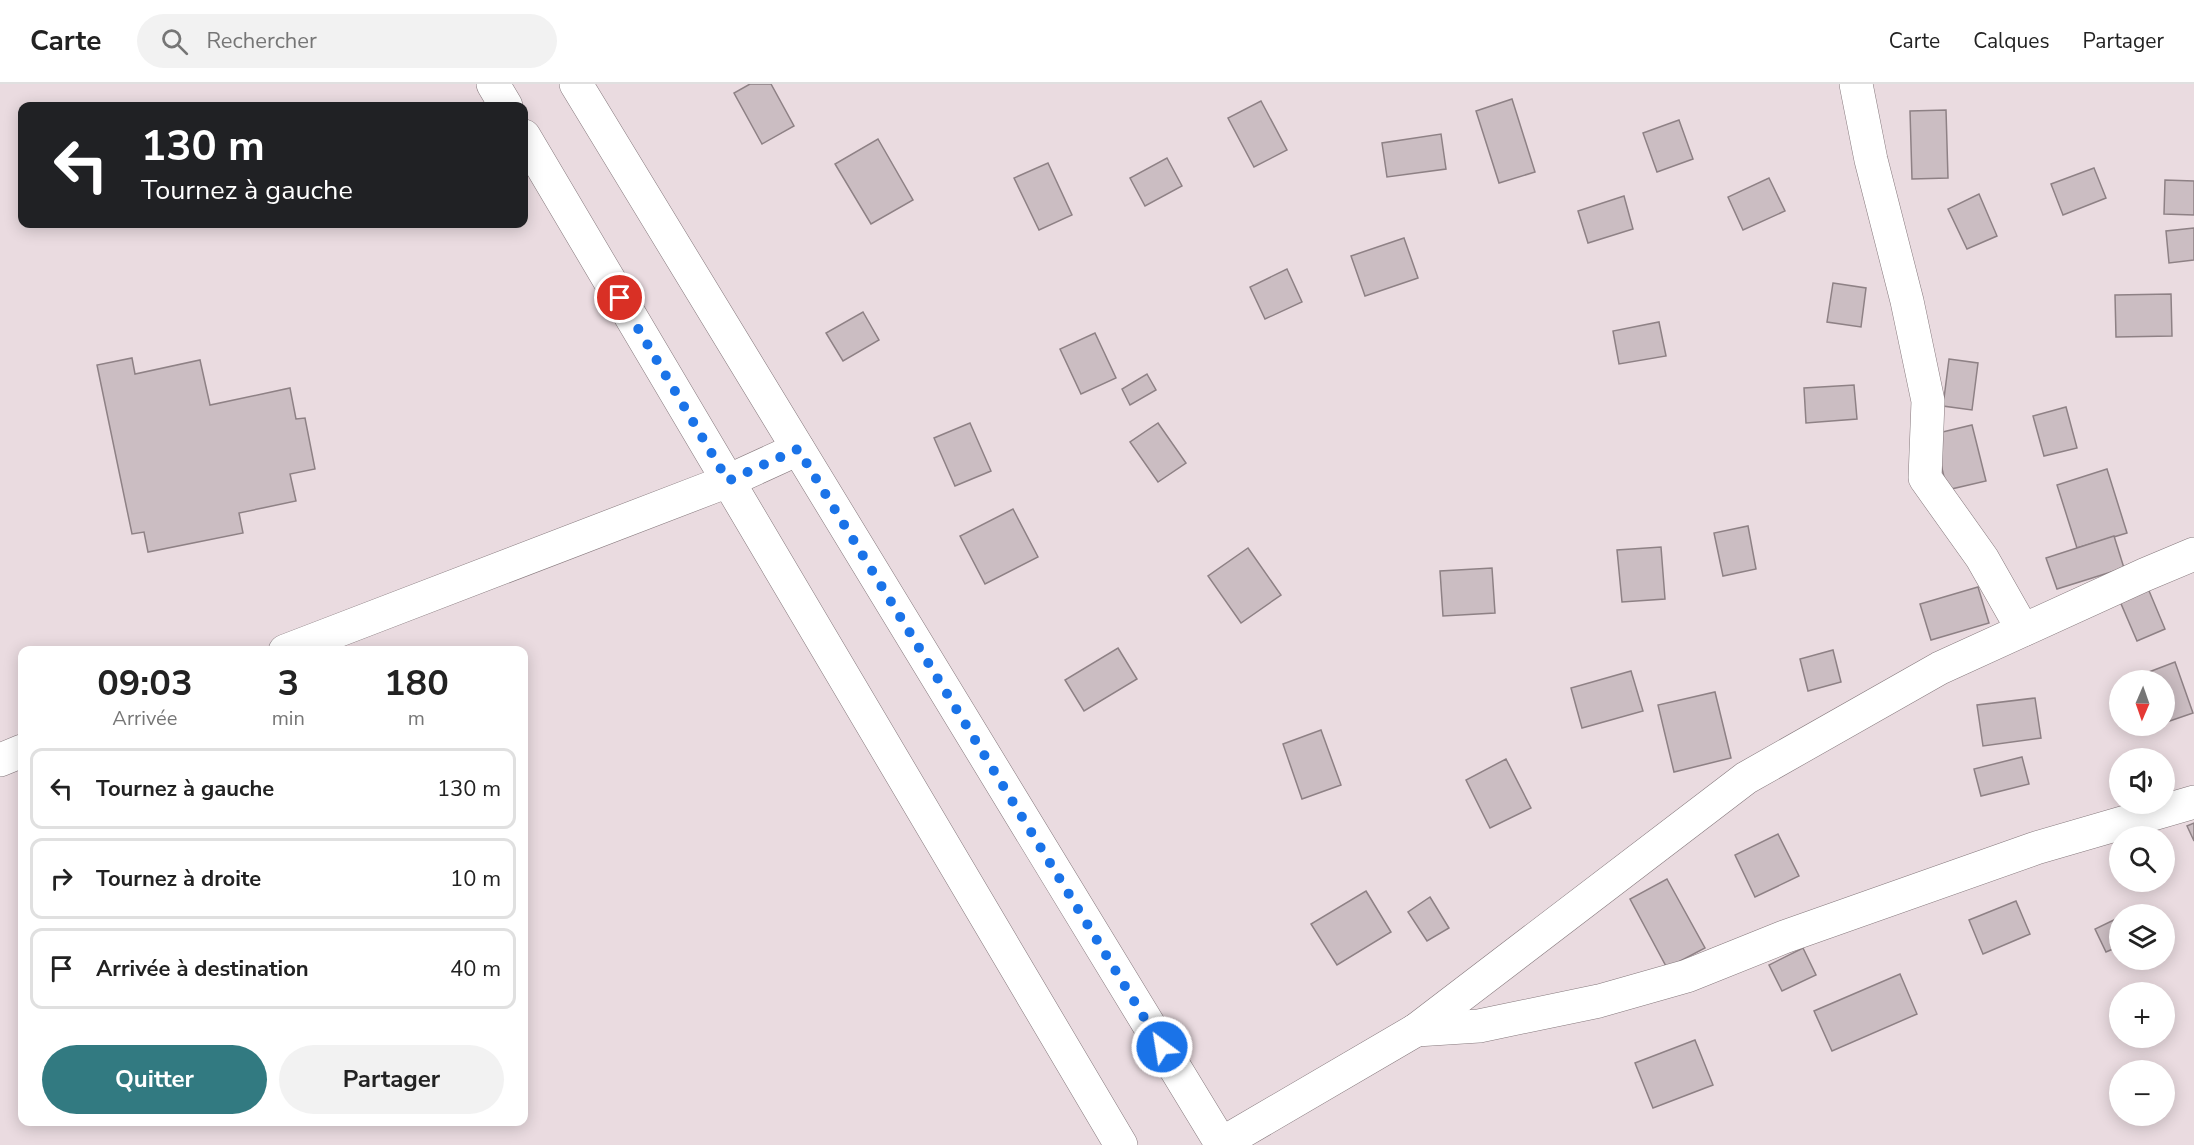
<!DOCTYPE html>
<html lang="fr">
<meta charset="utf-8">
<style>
body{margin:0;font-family:"Nunito Sans",sans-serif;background:#f2f2f2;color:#222;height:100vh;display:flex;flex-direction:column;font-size:22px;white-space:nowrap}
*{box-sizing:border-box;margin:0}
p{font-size:20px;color:#767676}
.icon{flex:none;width:33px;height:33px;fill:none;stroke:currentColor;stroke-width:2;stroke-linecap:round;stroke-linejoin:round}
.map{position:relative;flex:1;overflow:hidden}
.panel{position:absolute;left:18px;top:562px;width:510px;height:480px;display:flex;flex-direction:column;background:#fff;border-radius:12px;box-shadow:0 3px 15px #0003}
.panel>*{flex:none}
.banner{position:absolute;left:18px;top:18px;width:510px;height:126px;border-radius:12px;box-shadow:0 3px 15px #0003;background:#202124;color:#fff;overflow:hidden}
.needle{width:39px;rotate:182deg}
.controls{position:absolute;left:2109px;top:586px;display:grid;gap:12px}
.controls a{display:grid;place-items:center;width:66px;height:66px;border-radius:50%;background:#fff;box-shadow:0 3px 15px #0003;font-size:30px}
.pin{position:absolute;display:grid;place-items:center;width:51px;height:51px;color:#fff;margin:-26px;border:3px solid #fff;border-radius:50%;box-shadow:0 2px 6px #0007}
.me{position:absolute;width:66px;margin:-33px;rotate:329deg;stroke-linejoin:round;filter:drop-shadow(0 0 4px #0008)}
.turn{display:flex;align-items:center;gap:21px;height:126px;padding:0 24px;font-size:27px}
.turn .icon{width:78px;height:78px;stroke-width:2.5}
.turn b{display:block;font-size:42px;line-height:51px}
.eta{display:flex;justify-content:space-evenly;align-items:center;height:102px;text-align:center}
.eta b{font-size:36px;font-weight:700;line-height:42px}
.button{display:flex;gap:12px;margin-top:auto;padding:12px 24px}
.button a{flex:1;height:69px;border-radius:36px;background:#327a81;color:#fff;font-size:24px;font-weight:700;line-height:69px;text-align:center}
.button a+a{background:#f2f2f2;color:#222}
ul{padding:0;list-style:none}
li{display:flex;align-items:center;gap:18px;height:81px;margin:0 12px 9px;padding:0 12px;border:3px solid #e0e0e0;border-radius:12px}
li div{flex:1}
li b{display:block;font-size:22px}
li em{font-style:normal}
header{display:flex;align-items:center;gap:36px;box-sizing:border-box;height:84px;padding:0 30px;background:#fff;border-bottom:2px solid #e0e0e0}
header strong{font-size:28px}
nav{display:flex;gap:33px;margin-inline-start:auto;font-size:21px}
.search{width:420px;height:54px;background:#f2f2f2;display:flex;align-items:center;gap:15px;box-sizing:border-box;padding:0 21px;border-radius:33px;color:#767676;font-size:22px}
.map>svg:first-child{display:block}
</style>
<header>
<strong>Carte</strong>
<div class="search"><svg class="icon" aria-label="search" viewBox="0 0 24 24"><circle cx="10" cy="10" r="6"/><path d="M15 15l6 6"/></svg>Rechercher</div>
<nav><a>Carte</a><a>Calques</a><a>Partager</a></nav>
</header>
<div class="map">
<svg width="2194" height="1061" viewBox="0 0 2194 1061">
<rect width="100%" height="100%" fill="#eadbe0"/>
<g fill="#cbbdc2" stroke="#8e8185" stroke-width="1.5">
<path d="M750,0H771L794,42L762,60L734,9Z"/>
<path d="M1512,15L1535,88L1499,99L1476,27Z"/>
<path d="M1261,17L1287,66L1254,83L1228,34Z"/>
<path d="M1946,26L1948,94L1912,95L1910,27Z"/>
<path d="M1679,36L1693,75L1657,88L1643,49Z"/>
<path d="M1441,50L1446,85L1387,93L1382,59Z"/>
<path d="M878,55L913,116L871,140L835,80Z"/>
<path d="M1167,74L1182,102L1145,122L1130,94Z"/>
<path d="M1048,79L1072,131L1039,146L1014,94Z"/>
<path d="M2094,84L2106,114L2063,131L2051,100Z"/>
<path d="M1769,94L1785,127L1743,146L1728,113Z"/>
<path d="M2165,96L2194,97V131L2164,130Z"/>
<path d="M1979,110L1997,152L1967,165L1948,125Z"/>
<path d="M1624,112L1633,145L1588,159L1578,127Z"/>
<path d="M2194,144V176L2169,179L2166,147Z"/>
<path d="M1404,154L1418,194L1365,212L1351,172Z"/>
<path d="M1287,185L1302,218L1265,235L1250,203Z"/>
<path d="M1833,199L1866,204L1861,243L1827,238Z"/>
<path d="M2171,210L2172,252L2116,253L2115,211Z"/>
<path d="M863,228L879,256L843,277L826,249Z"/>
<path d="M1659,238L1666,272L1619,280L1613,247Z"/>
<path d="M1095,249L1116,294L1081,310L1060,265Z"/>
<path d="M132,274L135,290L200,276L210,321L290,304L296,335L305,334L315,385L290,390L296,417L239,429L243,449L148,468L144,448L132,450L97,281Z"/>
<path d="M1949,275L1978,279L1972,326L1943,322Z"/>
<path d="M1147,290L1156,306L1130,321L1122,305Z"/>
<path d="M1854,301L1857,335L1806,339L1804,304Z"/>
<path d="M2066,323L2077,364L2044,372L2033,332Z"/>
<path d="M970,339L991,387L955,402L934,354Z"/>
<path d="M1158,339L1186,379L1158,398L1130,358Z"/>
<path d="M1972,341L1986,397L1947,406L1934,350Z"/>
<path d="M2107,385L2127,449L2077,464L2057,401Z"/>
<path d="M1013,425L1038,473L985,500L960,452Z"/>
<path d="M1748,442L1756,485L1723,492L1714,449Z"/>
<path d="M2114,452L2124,484L2057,505L2046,474Z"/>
<path d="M1661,463L1665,515L1622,518L1617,466Z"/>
<path d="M1248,464L1281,511L1241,539L1208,492Z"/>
<path d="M1492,484L1495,529L1443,532L1440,487Z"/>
<path d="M2147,502L2165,545L2137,557L2119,515Z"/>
<path d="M1978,503L1989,539L1931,556L1920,520Z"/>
<path d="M1118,564L1137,595L1084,627L1065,596Z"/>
<path d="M1833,566L1841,598L1808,607L1800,575Z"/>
<path d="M2175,578L2193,629L2164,639V597H2143L2141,591Z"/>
<path d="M1631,587L1643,627L1582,644L1571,604Z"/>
<path d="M1715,608L1731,674L1674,688L1658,621Z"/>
<path d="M2035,614L2041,654L1983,662L1977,621Z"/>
<path d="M1321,646L1341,701L1302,715L1283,660Z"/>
<path d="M2022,673L2029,700L1981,712L1974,685Z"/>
<path d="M1506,675L1531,724L1490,744L1466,696Z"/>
<path d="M2194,739V757L2187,742Z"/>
<path d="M1778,750L1799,792L1755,813L1735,771Z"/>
<path d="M1667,795L1705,864L1667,884L1630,815Z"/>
<path d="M1366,807L1391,848L1337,881L1311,840Z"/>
<path d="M1430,813L1449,844L1427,857L1408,828Z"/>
<path d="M2016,817L2030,850L1983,870L1969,836Z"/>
<path d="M2142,823L2146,831H2125Z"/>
<path d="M2120,833V862L2106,868L2095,845Z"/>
<path d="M1803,864L1816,891L1782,907L1769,881Z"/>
<path d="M1900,890L1917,930L1832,967L1814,927Z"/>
<path d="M1695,956L1713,1001L1653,1024L1635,979Z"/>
</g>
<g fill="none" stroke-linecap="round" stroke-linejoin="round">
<g stroke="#85787c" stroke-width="34">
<g id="minor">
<path d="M493,0L506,22"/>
<path d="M576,0L1222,1061"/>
<path d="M1856,0L1871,76L1907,217L1928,317L1925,394L1982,474L2023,546"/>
<path d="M524,52L1121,1061"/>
<path d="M285,567L728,397L798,365"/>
<path d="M0,676L22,667"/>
<path d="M1416,946L1479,942L1599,917L1687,892L1784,853L2036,764L2194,718"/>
<path d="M1221,1060L1416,946L1746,694L1940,584L2144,491L2194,470"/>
</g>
</g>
<use href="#minor" stroke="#fff" stroke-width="33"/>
</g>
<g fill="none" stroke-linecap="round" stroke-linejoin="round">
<path stroke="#1a73e8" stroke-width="10" stroke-dasharray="0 18" d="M620,214L728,397L798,365L1162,963"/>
</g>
</svg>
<div class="controls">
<a><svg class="needle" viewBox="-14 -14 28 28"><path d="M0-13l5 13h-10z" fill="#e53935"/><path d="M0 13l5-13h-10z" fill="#767676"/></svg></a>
<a><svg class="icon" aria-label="sound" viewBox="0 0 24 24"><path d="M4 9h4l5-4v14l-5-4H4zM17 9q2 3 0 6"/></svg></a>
<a><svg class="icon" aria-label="search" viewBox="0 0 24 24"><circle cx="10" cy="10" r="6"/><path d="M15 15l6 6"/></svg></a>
<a><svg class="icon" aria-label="layers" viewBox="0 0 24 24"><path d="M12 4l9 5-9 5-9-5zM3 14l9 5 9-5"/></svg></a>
<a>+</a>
<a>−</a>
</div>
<div class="pin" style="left:620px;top:214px;background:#d93025"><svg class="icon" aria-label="arrive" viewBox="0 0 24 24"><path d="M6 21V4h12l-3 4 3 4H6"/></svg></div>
<svg class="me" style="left:1162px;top:963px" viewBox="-20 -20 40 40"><circle r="17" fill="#1a73e8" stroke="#fff" stroke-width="3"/><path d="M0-11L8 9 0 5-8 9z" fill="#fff"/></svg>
<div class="banner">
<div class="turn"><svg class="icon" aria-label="left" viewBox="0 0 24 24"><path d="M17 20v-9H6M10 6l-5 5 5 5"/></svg><div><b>130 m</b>Tournez à gauche</div></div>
</div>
<section class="panel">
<div class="eta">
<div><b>09:03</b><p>Arrivée</p></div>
<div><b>3</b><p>min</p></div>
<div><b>180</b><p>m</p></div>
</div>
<ul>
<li><svg class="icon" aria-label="left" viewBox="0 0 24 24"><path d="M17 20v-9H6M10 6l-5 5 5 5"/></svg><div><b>Tournez à gauche</b></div><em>130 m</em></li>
<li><svg class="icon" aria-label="right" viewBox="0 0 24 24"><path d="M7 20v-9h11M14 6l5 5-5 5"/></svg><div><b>Tournez à droite</b></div><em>10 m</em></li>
<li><svg class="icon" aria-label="arrive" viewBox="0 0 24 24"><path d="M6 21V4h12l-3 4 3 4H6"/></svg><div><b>Arrivée à destination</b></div><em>40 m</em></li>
</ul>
<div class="button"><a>Quitter</a><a>Partager</a></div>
</section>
</div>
